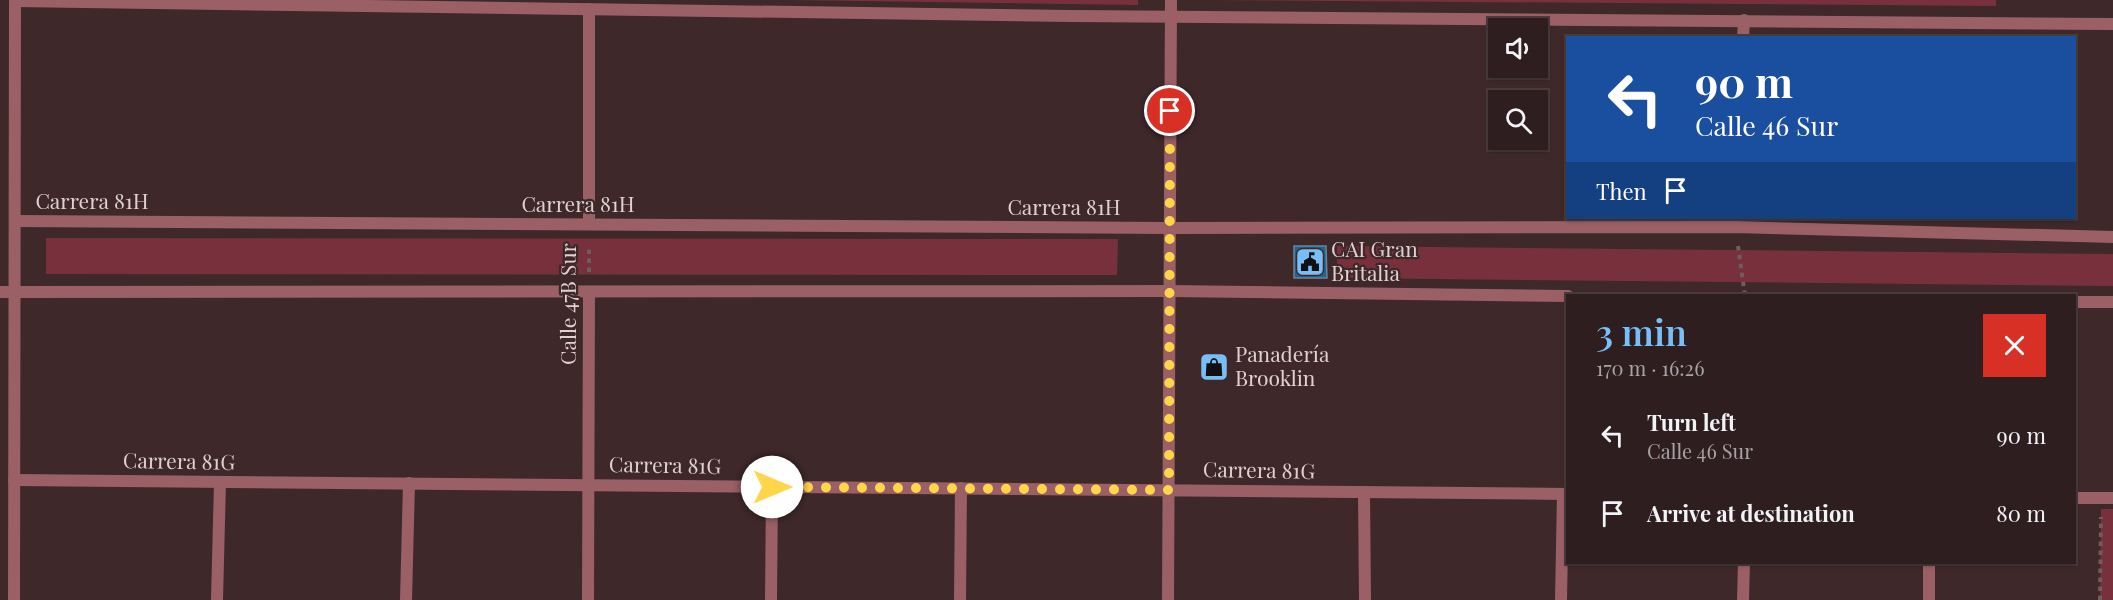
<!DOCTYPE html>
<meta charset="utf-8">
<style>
body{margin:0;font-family:"Playfair Display",serif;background:#3a2b2d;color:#f1f3f6;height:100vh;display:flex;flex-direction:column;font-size:22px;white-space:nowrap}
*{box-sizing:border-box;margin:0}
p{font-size:20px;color:#a7a2a5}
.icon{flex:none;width:33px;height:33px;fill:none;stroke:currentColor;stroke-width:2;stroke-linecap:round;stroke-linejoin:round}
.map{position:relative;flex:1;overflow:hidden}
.details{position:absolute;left:1566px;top:294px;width:510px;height:270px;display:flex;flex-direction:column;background:#2e1e20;border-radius:0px;box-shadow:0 2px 4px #0004,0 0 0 2px #493c3e}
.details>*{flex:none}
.guide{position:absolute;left:1566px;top:36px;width:510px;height:183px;border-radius:0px;box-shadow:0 2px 4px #0004,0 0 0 2px #493c3e;background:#1a4fa0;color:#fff;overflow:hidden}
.fabs{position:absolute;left:1488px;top:18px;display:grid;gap:12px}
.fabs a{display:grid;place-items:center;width:60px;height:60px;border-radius:0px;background:#2e1e20;box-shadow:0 2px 4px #0004,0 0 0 2px #493c3e;font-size:30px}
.pin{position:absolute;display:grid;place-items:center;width:51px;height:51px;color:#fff;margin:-26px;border:3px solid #fff;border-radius:50%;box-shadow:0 2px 6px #0007}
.me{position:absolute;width:66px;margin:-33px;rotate:90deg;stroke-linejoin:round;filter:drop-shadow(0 0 4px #0008)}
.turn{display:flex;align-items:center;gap:21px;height:126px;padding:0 30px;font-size:27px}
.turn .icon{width:78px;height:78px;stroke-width:2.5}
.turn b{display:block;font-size:42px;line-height:51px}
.then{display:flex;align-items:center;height:57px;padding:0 30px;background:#0003;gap:12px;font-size:22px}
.round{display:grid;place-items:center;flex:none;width:63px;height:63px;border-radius:0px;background:#3a2b2d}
.headline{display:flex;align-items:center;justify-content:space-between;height:102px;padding:0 30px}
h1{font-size:36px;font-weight:600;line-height:45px;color:#78bff7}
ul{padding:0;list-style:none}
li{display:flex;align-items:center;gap:18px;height:78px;padding:0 30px}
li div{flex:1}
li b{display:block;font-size:22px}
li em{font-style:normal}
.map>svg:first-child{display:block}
</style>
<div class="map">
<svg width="2113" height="600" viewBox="0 0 2113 600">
<rect width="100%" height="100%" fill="#3e282a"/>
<g fill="#78313c">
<path d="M788,0H1138V5Z"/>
<path d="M1215,0H1996V6Z"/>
<path d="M46,238L1118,239L1117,275L46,274Z"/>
<path d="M1337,246L2113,254V286L1337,278Z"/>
<path d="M2101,509H2113V600H2100Z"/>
</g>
<path fill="#19679a" stroke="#708392" stroke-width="1.5" d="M1294,246H1326L1327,278H1294Z"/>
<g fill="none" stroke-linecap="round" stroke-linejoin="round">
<g stroke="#6f5c5d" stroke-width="4" stroke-dasharray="4.5 4.5" stroke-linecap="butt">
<path d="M1738,246L1745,296"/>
<path d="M589,272V246"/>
<path d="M2100,600L2101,517"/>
</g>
<g stroke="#9a6066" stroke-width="12">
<path d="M15,1L1072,16L2113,24"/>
<path d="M1743,38L1744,20"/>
<path d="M589,224V9"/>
<path d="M0,292H15"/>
<path d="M14,480L1568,494"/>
<path d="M1364,492L1365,600"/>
<path d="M2074,498H2113"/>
<path d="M1929,562V600"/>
<path d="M217,600L220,482"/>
<path d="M406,600L409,483"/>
<path d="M588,600L589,292"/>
<path d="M771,600L772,487"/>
<path d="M960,600L961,488"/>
<path d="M1561,600L1563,494"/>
<path d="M1743,600L1744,562"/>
</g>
<g stroke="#9a6066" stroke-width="12">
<path d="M15,221L1169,228L1735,227L2113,237"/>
<path d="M15,292L1170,291L1568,296"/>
<path d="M2074,302H2113"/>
<path d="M14,600L15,0"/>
<path d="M1168,600L1171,0"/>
</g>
</g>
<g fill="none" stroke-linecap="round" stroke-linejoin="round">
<path stroke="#ffd54a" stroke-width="10" stroke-dasharray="0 18" d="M772,487L1169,490L1170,111"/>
</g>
<defs>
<g id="civic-square" transform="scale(1.5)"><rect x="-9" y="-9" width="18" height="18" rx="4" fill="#78bff7" stroke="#3e282a"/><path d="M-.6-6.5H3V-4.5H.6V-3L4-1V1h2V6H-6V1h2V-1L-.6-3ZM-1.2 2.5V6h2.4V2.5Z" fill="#111"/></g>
<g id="shop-square" transform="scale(1.5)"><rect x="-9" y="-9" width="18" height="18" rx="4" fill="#78bff7" stroke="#3e282a"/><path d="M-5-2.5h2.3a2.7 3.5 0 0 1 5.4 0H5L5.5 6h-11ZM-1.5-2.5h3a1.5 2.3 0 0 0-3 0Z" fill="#111"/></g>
</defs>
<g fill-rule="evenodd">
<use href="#civic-square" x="1310" y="262"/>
<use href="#shop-square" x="1214" y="367"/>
</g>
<g text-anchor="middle" stroke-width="4.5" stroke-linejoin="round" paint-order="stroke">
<g font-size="21" fill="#dfd0d1" stroke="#3e282a">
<text x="92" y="209">Carrera 81H</text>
<text x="578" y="212">Carrera 81H</text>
<text x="1064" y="215">Carrera 81H</text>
<text transform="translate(569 304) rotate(-90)" y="7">Calle 47B Sur</text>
<text transform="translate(179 462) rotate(1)" y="7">Carrera 81G</text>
<text transform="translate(665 466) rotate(1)" y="7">Carrera 81G</text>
<text transform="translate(1259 471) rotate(1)" y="7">Carrera 81G</text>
</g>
<g font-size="21" fill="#dfd0d1" stroke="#3e282a" text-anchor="start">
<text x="1331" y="257">CAI Gran<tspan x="1331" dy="24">Britalia</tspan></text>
<text x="1235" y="362">Panadería<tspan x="1235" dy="24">Brooklin</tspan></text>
</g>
</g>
</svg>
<div class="fabs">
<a><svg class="icon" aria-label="sound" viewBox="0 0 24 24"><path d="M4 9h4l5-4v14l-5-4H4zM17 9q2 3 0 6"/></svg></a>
<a><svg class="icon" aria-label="search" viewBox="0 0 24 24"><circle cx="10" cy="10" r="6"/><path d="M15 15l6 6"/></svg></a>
</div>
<div class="pin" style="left:1170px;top:111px;background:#d93025"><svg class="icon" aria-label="arrive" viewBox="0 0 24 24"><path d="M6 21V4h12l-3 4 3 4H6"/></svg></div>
<svg class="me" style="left:772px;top:487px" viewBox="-20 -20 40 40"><circle r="19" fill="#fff"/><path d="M0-13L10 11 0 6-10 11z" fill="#ffd54a"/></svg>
<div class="guide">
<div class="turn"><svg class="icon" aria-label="left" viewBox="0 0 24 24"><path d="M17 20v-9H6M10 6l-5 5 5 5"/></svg><div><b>90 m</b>Calle 46 Sur</div></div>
<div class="then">Then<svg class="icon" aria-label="arrive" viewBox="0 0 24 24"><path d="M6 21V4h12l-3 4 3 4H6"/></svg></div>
</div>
<section class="details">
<div class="headline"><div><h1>3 min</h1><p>170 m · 16:26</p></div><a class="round" style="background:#d93025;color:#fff"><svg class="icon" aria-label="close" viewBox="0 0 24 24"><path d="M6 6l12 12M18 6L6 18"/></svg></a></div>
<ul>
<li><svg class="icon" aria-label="left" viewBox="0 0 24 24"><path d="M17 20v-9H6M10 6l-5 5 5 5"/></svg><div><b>Turn left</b><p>Calle 46 Sur</p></div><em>90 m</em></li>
<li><svg class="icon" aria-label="arrive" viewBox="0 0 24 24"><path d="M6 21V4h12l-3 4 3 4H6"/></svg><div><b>Arrive at destination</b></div><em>80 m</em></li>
</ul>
</section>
</div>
